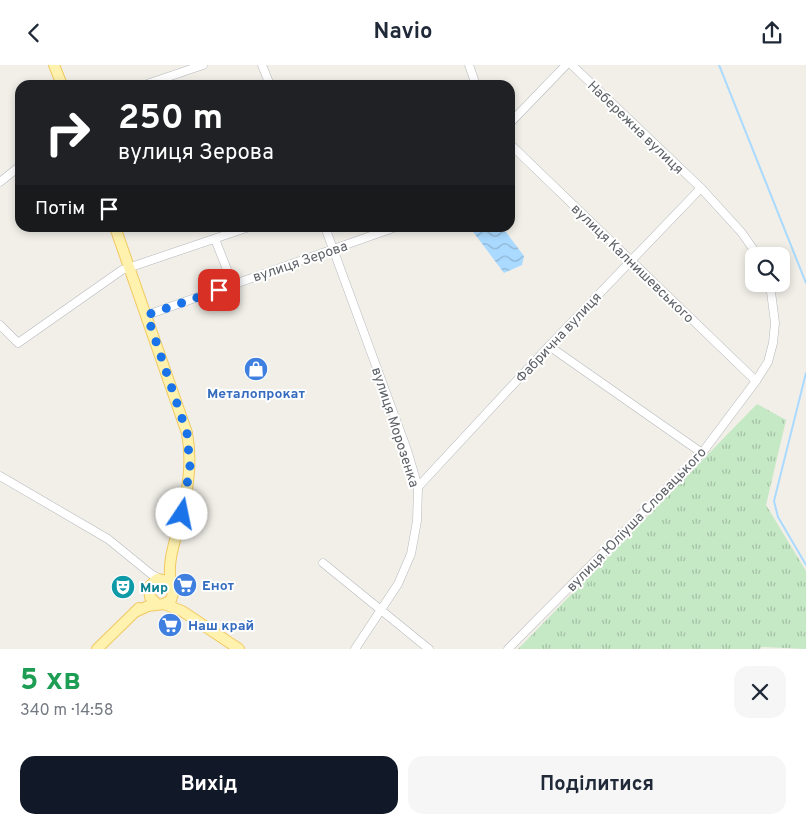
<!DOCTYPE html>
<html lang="uk">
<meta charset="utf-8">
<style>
body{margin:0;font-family:Overpass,sans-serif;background:#f6f6f7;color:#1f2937;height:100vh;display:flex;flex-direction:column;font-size:19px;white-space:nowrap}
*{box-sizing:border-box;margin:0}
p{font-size:16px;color:#747a83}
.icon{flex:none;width:28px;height:28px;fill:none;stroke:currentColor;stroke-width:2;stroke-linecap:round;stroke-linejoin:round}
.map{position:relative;height:584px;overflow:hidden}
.details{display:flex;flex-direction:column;background:#fff;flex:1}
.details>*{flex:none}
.hud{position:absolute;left:15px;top:15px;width:500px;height:152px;border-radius:15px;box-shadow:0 2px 8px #0003;background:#202124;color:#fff;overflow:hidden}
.tools{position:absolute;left:745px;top:182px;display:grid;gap:10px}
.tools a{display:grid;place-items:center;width:45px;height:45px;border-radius:10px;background:#fff;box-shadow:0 2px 8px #0003;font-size:25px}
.pin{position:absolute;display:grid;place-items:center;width:42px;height:42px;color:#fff;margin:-21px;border-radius:10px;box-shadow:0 2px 8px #0006}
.me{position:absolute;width:55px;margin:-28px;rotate:11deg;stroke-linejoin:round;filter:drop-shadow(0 0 4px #0008)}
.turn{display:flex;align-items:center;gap:18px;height:105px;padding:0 20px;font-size:22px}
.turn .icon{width:65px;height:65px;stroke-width:2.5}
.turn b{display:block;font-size:35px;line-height:42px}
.then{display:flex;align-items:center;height:48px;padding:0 20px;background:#0003;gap:10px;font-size:19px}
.round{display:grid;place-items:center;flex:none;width:52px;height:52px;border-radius:15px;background:#f6f6f7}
.overview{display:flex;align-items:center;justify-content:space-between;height:85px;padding:0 20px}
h1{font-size:30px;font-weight:700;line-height:38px;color:#1e9e55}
.action{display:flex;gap:10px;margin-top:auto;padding:10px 20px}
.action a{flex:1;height:58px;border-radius:15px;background:#111827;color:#fff;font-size:20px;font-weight:700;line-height:58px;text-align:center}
.action a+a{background:#f6f6f7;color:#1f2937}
header{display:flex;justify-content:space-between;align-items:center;height:65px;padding:0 20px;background:#fff;font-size:22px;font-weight:700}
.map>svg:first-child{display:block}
</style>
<header><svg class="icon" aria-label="back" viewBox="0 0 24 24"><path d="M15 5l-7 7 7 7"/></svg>Navio<svg class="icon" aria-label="share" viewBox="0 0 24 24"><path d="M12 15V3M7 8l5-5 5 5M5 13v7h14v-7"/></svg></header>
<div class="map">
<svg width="806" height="584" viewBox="0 0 806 584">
<defs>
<pattern id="park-tufts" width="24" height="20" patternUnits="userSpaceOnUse" patternTransform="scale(1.25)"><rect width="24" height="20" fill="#c5e8c5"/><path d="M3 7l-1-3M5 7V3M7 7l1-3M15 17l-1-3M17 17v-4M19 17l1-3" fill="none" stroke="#a3c0a4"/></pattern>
<pattern id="water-waves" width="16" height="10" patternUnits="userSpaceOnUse" patternTransform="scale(1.25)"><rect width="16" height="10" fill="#aadaff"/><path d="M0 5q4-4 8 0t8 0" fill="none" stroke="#8eb4d2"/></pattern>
</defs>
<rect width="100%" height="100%" fill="#f1efe8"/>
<path fill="url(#park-tufts)" d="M757,339L786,355L766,440L806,506V584L762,582L760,584H518Z"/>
<path fill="url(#water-waves)" d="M473,162L503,163L524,191L522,200L504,208L471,164Z"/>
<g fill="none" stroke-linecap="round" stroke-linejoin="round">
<g stroke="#aadaff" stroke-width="2">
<path d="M719,0L806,218"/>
<path d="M806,308L774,436L778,452L806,500"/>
</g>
<g stroke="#b5b8bc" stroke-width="9">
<g id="minor">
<path d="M262,0L270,20"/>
<path d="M469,0L476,20"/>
<path d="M572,0L701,123L742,168L758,191"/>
<path d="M144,20L203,0"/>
<path d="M510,58L566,0"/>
<path d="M510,79L756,316"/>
<path d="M0,117L20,101"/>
<path d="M325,162L407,385L418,422L417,456L411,489L398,519L355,584"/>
<path d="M215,174L233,220"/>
<path d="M147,250L396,162"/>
<path d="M0,260L18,278L122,205L249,162"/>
<path d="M549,281L702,388"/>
<path d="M0,411L108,474L151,509L160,514"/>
<path d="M418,422L549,281L701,123"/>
<path d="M323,498L429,584"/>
<path d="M508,584L702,388L756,316L768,297L773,278L775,258L770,219"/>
</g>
</g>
<g stroke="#f2c960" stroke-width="12">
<g id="major">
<path d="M54,0L62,20"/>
<path d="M115,162L187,368C193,400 187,429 179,461C174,479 167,499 171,518"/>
<path d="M164,539L182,546L239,584"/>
<path d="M135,547L148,541L164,539L171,535L174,525L168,516L157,514L149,522L150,532L156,538"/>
<path d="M97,584L139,543"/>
</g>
</g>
<use href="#minor" stroke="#fff" stroke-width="8"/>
<use href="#major" stroke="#fff2af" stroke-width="10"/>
</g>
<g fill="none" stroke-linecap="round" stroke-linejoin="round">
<path stroke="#1a73e8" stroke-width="9" stroke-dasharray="0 16.2" d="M182,449L190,402L187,368L147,250L219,225"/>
</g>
<defs>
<g id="shop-disc" transform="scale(1.25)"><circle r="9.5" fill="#3f7fe0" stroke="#fff"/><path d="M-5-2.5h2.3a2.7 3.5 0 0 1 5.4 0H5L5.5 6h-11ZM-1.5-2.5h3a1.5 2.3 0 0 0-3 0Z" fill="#fff"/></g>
<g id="supermarket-disc" transform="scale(1.25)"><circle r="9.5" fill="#3f7fe0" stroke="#fff"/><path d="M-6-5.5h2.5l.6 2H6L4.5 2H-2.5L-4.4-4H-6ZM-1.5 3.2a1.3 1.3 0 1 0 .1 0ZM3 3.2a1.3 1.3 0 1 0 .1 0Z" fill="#fff"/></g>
<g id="theatre-disc" transform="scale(1.25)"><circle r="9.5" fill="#0f9aa8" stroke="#fff"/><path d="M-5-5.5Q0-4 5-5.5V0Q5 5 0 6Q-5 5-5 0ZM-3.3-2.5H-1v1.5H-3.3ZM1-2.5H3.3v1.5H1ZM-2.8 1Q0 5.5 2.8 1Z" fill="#fff"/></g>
</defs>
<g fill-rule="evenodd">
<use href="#shop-disc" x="256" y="304"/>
<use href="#supermarket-disc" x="185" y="520"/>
<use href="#theatre-disc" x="123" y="522"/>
<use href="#supermarket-disc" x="170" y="560"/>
</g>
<g text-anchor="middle" stroke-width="4" stroke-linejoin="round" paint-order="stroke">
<g font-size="14" fill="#5f6368" stroke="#fff">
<text transform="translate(636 62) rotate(44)" y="5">Набережна вулиця</text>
<text transform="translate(300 196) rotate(-19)" y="5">вулиця Зерова</text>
<text transform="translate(633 198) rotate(44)" y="5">вулиця Калнишевського</text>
<text transform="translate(558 272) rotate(-47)" y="5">Фабрична вулиця</text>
<text transform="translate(396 362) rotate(72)" y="5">вулиця Морозенка</text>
<text transform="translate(636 454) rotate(-46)" y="5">вулиця Юліуша Словацького</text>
</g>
<g font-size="14" font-weight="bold" fill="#366cbe" stroke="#fff" text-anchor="start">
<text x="256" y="333" text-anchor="middle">Металопрокат</text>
<text x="202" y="525">Енот</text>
<text x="188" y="565">Наш край</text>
</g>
<g font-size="14" font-weight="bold" fill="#0d838f" stroke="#fff" text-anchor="start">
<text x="140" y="527">Мир</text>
</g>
</g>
</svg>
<div class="tools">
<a><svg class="icon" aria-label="search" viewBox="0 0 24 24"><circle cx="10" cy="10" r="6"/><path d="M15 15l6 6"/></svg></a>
</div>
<div class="pin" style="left:219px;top:225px;background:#d93025"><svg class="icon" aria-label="arrive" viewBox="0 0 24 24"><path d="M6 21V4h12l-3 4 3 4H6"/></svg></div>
<svg class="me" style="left:182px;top:449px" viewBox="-20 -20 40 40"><circle r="19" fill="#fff"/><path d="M0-13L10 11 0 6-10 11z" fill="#1a73e8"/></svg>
<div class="hud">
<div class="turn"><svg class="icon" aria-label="right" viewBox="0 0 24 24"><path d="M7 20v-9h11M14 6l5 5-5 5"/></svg><div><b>250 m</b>вулиця Зерова</div></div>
<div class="then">Потім<svg class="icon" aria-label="arrive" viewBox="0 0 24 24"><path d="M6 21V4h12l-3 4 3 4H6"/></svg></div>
</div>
</div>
<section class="details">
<div class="overview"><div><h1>5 хв</h1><p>340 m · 14:58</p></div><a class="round"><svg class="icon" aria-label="close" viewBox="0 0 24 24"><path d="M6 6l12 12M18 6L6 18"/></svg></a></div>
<div class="action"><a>Вихід</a><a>Поділитися</a></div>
</section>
